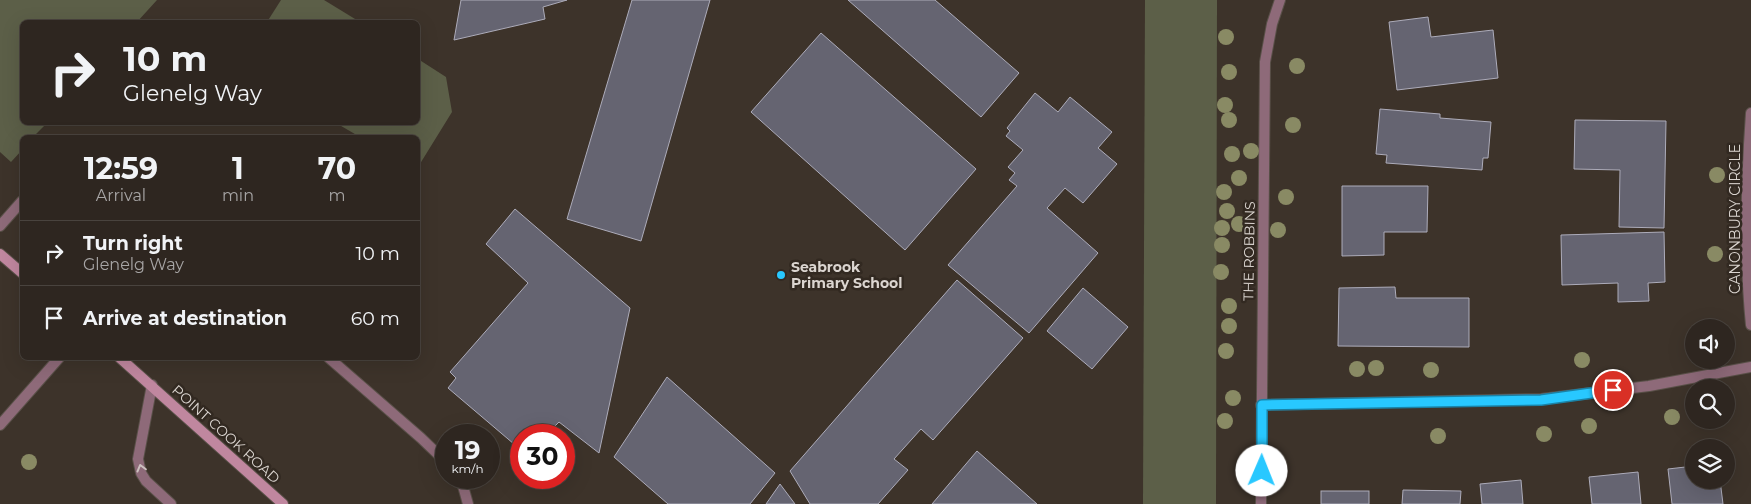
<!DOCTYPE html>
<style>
body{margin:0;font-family:Montserrat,sans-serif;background:#362e29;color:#f1f3f6;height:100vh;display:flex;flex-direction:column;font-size:19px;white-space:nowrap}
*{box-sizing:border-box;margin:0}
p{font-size:16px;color:#a7a5a5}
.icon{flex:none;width:28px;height:28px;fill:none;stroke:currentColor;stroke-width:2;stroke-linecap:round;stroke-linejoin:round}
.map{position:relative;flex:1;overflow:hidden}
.drawer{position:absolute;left:20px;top:135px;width:400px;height:225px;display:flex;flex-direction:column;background:#2e2620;border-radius:8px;box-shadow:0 5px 20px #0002,0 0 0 1px #49433e}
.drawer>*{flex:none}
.hud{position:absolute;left:20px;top:20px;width:400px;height:105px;border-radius:8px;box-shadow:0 5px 20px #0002,0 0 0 1px #49433e;background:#2e2620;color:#f1f3f6;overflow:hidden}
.buttons{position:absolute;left:1685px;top:319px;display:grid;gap:10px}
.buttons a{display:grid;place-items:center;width:50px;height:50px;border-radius:50%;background:#2e2620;box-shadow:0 5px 20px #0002,0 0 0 1px #49433e;font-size:25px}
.speed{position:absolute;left:435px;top:424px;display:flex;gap:10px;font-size:25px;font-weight:700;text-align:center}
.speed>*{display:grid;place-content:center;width:65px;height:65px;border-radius:50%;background:#2e2620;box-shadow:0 5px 20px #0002,0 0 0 1px #49433e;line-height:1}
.speed small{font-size:12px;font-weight:400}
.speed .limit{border:8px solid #d22;background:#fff;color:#111}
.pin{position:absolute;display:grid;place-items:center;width:42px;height:42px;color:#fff;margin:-21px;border:2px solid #fff;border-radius:50%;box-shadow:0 1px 5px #0007}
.me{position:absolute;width:55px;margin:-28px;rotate:1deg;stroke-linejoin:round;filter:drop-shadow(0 0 4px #0008)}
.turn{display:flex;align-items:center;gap:18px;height:105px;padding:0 20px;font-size:22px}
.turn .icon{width:65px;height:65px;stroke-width:2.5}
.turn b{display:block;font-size:35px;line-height:42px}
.eta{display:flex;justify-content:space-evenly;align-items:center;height:85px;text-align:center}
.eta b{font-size:30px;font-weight:700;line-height:35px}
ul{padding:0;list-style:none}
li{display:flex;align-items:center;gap:15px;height:65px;padding:0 20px;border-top:1px solid #49433e}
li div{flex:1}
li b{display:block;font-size:19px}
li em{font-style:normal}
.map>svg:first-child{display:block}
</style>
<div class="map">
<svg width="1751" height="504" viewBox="0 0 1751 504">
<rect width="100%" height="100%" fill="#3d332a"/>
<g fill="#5c5f48">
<path d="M0,0H157L137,22H22V122L47,123L33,137L22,138V150L11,162L0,152Z"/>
<path d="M281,0H324L360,22H267Z"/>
<path d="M1145,0H1217L1216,504H1143Z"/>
<path d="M418,59L446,77L452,112L418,167V138L360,137L336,123L418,122Z"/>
</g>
<g fill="#656471" stroke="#adacba">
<path d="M461,0H567L543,7L545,19L454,40Z"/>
<path d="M632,0H710L641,241L567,219Z"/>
<path d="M848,0H935L1019,73L981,117Z"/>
<path d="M1428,17L1431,37L1493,30L1498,78L1397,90L1389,22Z"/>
<path d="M821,33L976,169L905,250L751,112Z"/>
<path d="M1035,93L1058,112L1070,97L1112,132L1098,148L1117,164L1083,203L1065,188L1047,208L1098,253L1029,333L948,265L1017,186L1009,180L1015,173L1008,167L1023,150L1006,136L1010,131L1007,128Z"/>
<path d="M1380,109L1440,114V118L1491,122L1488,158H1483L1482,170L1386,163L1387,155L1376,154Z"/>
<path d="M1575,120L1666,121L1664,228L1619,227L1620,170L1574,169Z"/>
<path d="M1342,186H1428L1427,232H1384V255L1342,256Z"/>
<path d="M515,209L630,308L599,453L559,422L546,435H521V450L448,388L456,378L450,372L528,283L486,244Z"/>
<path d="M1664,232L1665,282L1648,283L1649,301L1618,302V283L1562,285L1561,235Z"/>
<path d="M957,280L1023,338L933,440L921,429L894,459L908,470L878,504H810L790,471Z"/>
<path d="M1395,287L1396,298H1469V347L1338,346L1339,288Z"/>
<path d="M1083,288L1128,327L1092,369L1047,331Z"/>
<path d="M667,377L775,473L750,504H668L614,457Z"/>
<path d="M977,451L1037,504H932Z"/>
<path d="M1694,466V480H1720L1723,504H1672L1668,469Z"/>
<path d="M1638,472L1641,504H1592L1589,477Z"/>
<path d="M1521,480L1523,504H1482L1480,484Z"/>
<path d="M780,484L795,504H766Z"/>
<path d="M1403,490L1461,491L1460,504H1402Z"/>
<rect x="1321" y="491" width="48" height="13"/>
</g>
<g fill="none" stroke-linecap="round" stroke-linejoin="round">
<g stroke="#595048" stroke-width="12">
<g id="service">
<path d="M0,226L22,201"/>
<path d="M329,358L421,438L446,462"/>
<path d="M152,385L138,459L141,473L146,481L171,504"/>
<path d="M458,478L463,486L468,504"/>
</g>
</g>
<g stroke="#595048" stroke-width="12">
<g id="minor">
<path d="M1751,113C1746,183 1744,255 1751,325"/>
<path d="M1261,405L1541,399L1649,386L1751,367"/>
<path d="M0,425L59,358"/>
<path d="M1261,504L1265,62L1272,24L1280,0"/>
</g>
</g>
<g stroke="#595048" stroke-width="12">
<g id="secondary">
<path d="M0,254L22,273"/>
<path d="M120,358L283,504"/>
</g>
</g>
<use href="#service" stroke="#8e6a79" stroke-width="10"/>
<use href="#minor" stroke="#8e6a79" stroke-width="10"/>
<use href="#secondary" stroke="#c0879f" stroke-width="10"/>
</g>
<g fill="#898a64">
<circle cx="1226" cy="37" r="8"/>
<circle cx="1297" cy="66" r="8"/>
<circle cx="1229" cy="72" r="8"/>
<circle cx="1225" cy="105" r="8"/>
<circle cx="1229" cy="120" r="8"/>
<circle cx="1293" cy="125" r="8"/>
<circle cx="1251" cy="151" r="8"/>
<circle cx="1232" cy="154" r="8"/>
<circle cx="1717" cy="175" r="8"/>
<circle cx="1239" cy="178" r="8"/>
<circle cx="1224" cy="192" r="8"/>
<circle cx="1286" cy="197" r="8"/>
<circle cx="1227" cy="211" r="8"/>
<circle cx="1239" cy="224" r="8"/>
<circle cx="1222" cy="228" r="8"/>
<circle cx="1278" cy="230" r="8"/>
<circle cx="1222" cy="245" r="8"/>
<circle cx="1715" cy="254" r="8"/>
<circle cx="1221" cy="272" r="8"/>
<circle cx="1229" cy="306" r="8"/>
<circle cx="1229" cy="326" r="8"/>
<circle cx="1226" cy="351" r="8"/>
<circle cx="1582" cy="360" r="8"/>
<circle cx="1376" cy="368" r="8"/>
<circle cx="1357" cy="369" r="8"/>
<circle cx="1431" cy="370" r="8"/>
<circle cx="1233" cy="398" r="8"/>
<circle cx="1672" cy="417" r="8"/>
<circle cx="1225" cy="421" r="8"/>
<circle cx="1589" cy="426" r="8"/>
<circle cx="1544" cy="434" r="8"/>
<circle cx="1438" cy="436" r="8"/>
<circle cx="29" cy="462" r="8"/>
</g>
<defs><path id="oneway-chevron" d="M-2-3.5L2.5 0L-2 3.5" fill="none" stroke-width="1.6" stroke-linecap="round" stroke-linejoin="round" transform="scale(1.25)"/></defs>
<use stroke="#ccc0bf" href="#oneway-chevron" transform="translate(141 468) rotate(-105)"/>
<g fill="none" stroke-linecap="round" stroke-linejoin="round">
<g stroke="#1a82a6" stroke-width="12">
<path id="route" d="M1262,471V405L1541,400L1613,390"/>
</g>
<use href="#route" stroke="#28c8ff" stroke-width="9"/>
</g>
<circle fill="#28c8ff" stroke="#322921" stroke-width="2" cx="781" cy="275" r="5"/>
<g text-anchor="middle" stroke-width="5" stroke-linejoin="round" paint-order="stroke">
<g font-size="14" fill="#dbd5d0" stroke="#322921">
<text transform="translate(1735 219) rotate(-90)" y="5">CANONBURY CIRCLE</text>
<text transform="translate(1249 251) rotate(-89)" y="5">THE ROBBINS</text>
<text transform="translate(226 434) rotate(42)" y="5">POINT COOK ROAD</text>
</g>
<g font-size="14" font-weight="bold" fill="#dbd5d0" stroke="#322921" text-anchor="start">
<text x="791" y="272">Seabrook<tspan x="791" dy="16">Primary School</tspan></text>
</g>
</g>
</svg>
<div class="buttons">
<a><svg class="icon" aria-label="sound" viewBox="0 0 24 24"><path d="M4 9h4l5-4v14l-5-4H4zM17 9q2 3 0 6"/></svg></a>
<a><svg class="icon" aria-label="search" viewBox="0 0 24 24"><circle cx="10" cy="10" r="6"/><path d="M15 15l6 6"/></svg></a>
<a><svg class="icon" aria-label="layers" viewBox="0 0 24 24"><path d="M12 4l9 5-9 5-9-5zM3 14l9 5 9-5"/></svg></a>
</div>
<div class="speed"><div>19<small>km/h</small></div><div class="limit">30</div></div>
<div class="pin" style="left:1613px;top:390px;background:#d93025"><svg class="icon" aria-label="arrive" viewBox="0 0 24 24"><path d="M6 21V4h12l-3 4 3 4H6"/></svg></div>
<svg class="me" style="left:1262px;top:471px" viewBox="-20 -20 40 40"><circle r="19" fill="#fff"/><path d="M0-13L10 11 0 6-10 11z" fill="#28c8ff"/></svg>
<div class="hud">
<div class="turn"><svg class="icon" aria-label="right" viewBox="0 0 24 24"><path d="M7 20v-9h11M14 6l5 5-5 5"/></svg><div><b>10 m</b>Glenelg Way</div></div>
</div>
<section class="drawer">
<div class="eta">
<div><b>12:59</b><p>Arrival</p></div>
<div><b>1</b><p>min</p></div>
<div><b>70</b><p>m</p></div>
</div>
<ul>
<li><svg class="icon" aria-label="right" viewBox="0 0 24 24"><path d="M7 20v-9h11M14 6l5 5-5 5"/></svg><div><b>Turn right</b><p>Glenelg Way</p></div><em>10 m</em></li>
<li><svg class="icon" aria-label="arrive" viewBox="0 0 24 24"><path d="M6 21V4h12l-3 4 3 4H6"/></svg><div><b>Arrive at destination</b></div><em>60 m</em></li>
</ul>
</section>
</div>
